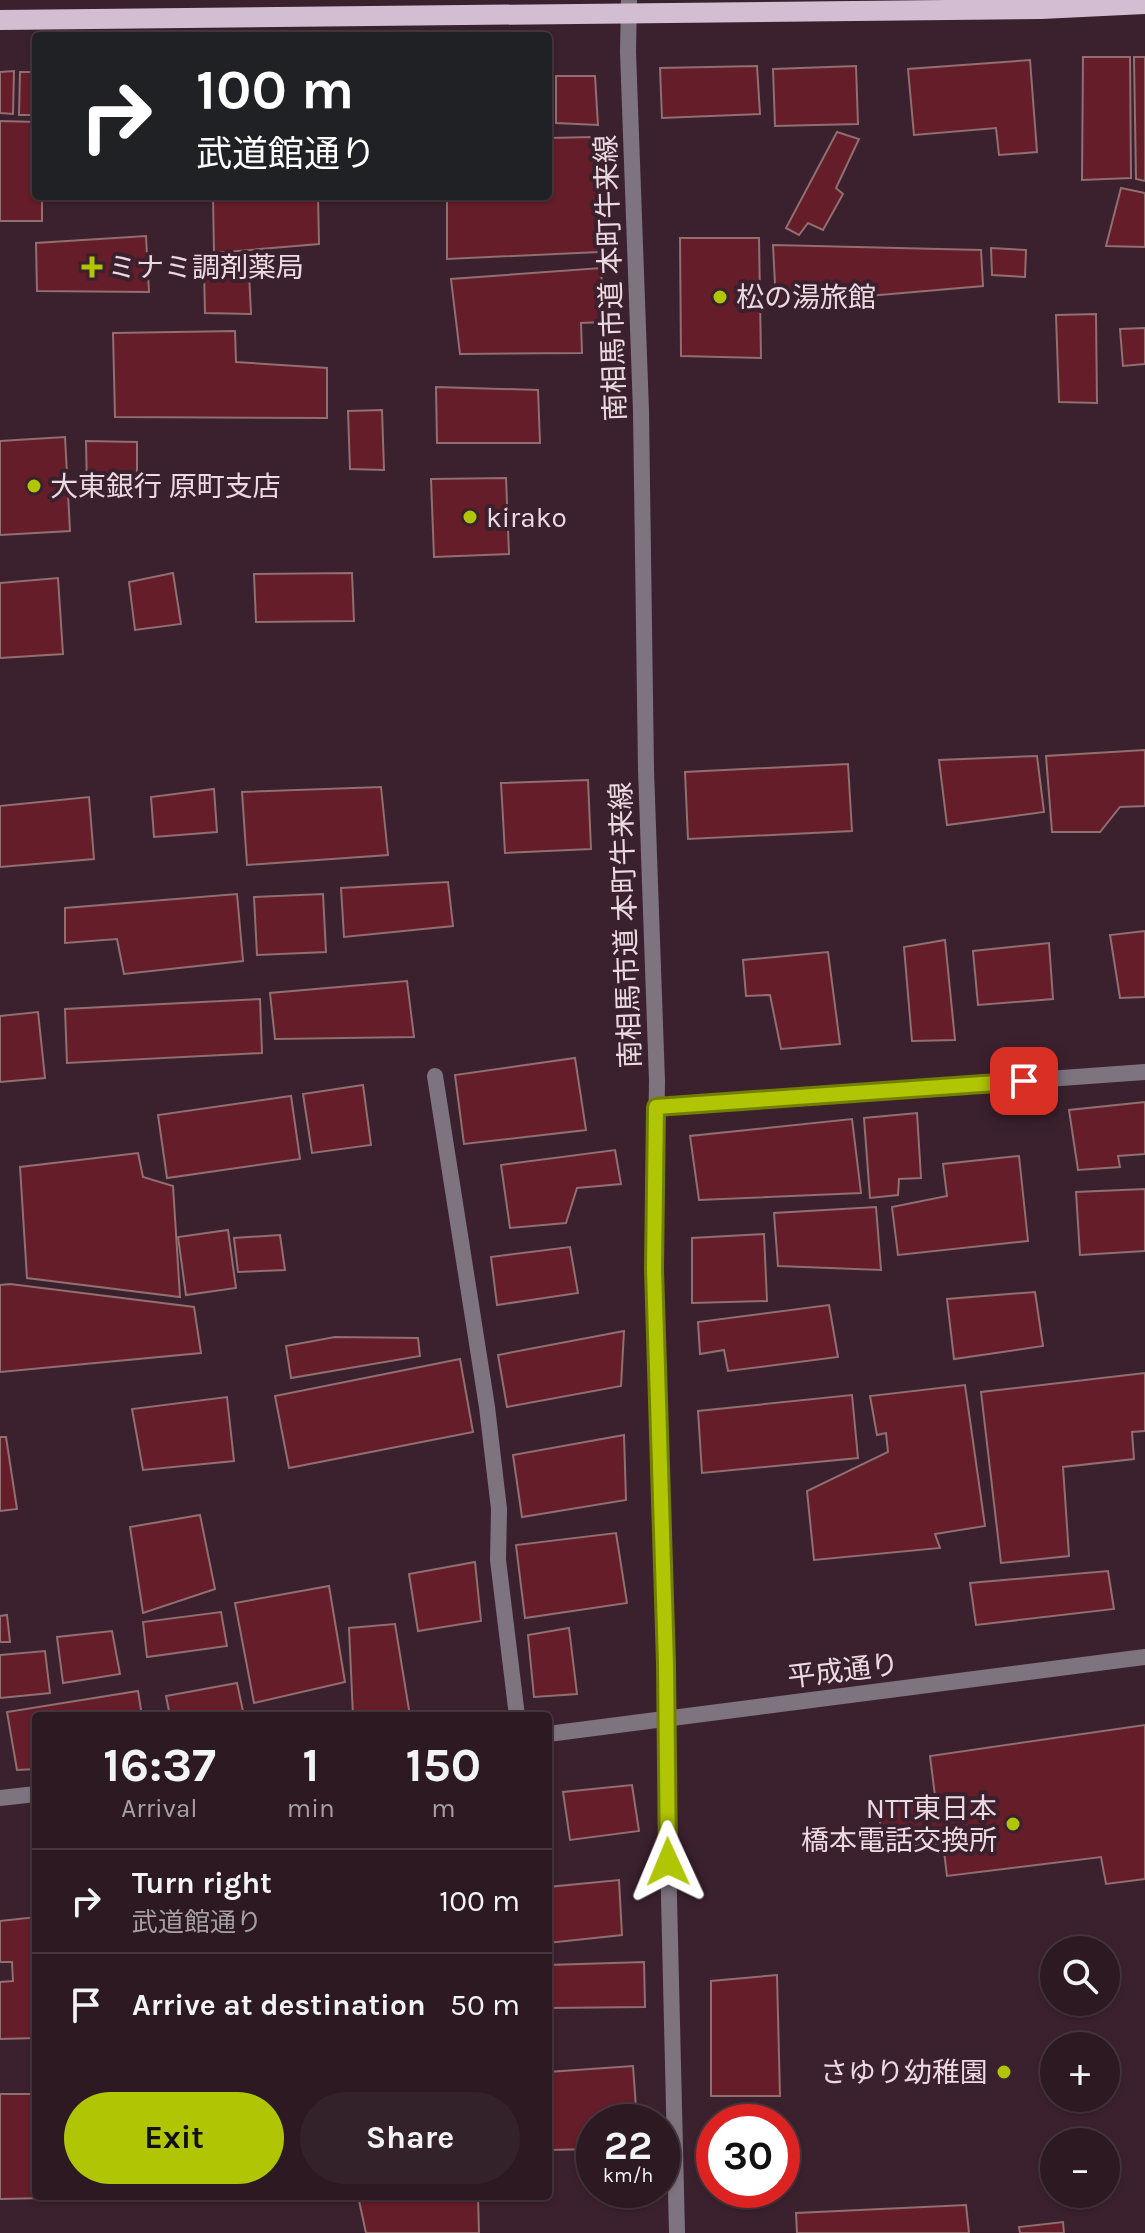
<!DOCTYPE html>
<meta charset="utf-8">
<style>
body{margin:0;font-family:Karla,"Noto Sans JP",sans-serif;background:#34222a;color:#f1f3f6;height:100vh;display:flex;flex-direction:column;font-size:30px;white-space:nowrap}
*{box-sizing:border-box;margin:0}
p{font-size:26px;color:#a6a0a5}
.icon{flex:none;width:44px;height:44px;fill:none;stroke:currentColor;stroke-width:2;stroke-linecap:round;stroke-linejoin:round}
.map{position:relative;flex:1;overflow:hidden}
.drawer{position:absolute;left:32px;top:1712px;width:520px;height:488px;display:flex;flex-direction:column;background:#2c1922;border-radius:8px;box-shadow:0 2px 6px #0004,0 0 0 2px #483840}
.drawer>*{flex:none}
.banner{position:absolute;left:32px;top:32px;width:520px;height:168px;border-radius:8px;box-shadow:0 2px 6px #0004,0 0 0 2px #483840;background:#202124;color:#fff;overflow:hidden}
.buttons{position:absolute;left:1040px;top:1936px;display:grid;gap:16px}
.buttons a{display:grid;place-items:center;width:80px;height:80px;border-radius:50%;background:#2c1922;box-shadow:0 2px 6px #0004,0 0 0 2px #483840;font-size:40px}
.speed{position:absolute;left:576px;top:2104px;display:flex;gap:16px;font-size:40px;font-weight:700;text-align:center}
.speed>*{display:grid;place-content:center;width:104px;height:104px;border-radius:50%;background:#2c1922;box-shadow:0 2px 6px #0004,0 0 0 2px #483840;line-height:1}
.speed small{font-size:20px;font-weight:400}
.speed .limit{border:12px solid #d22;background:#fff;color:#111}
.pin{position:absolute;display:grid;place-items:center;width:68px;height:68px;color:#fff;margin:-34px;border-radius:16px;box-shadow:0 4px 12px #0006}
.me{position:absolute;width:88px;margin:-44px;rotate:359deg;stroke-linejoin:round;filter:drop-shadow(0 0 6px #0008)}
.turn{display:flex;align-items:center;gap:28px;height:168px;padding:0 32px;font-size:36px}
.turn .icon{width:104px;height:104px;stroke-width:2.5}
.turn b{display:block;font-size:56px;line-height:68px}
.eta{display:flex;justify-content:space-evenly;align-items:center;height:136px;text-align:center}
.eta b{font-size:48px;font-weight:700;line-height:56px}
.action{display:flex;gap:16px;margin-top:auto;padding:16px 32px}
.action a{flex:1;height:92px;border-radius:48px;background:#b0c503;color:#111;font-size:32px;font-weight:700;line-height:92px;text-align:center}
.action a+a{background:#34222a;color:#f1f3f6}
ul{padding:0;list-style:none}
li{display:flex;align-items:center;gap:24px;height:104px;padding:0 32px;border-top:2px solid #483840}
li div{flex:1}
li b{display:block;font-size:30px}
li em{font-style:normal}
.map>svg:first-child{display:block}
</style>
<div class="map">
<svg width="1145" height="2233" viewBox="0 0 1145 2233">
<rect width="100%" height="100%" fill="#3b212e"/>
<g fill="#651d29" stroke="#916e70" stroke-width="2">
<path d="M1083,57H1130L1131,178L1082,180Z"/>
<path d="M1134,57H1145V181L1136,179Z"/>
<path d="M1030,60L1037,152L999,155L996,128L914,135L908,69Z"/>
<path d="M757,66L760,114L662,118L660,68Z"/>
<path d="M856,66L858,124L775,126L773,69Z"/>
<path d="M14,71L13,114L0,113V72Z"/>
<path d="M20,72H36V115H19Z"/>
<path d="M556,76H595L598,125L556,123Z"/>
<path d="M0,121L36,122V196H199V198H42V221H0Z"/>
<path d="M837,132L859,139L836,188L843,194L823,230L808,223L799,235L786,228Z"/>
<path d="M593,137L599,252L447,259V196H548V138Z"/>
<path d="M1121,188L1145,193V247L1106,246Z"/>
<path d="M213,196H318L319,244L214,253Z"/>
<path d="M146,236L149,292L37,291L36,243Z"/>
<path d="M680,238H759L761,358L681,356Z"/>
<path d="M773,245L981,250L983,286L776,304Z"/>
<path d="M991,248L1026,250L1025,277L992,275Z"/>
<path d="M601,268L604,322L581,323L582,353L460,354L451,279Z"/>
<path d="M204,269L249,273L251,314L205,313Z"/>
<path d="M1096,314L1097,403L1059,402L1056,315Z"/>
<path d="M1145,328V364L1123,366L1120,329Z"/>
<path d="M235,331L236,362L327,368V418L115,417L113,333Z"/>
<path d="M436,387L538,390L540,443H437Z"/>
<path d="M382,410L384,470L350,469L348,411Z"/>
<path d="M65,437L70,531L0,535V441Z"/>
<path d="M86,441L137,442V488H87Z"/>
<path d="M506,478L509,554L434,557L431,479Z"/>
<path d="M173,573L181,624L135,630L129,582Z"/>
<path d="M352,573L354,621L256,622L254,574Z"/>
<path d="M58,578L63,654L0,658V583Z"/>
<path d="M1145,750V806L1120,807L1100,832H1052L1046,756Z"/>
<path d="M1037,756L1044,812L947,825L939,760Z"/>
<path d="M848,764L852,831L688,839L685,772Z"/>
<path d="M588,780L591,849L505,853L501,783Z"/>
<path d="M381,787L388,855L247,865L242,792Z"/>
<path d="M214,789L217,832L154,837L151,797Z"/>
<path d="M89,797L94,859L0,867V806Z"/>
<path d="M448,882L453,926L344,937L341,888Z"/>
<path d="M237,894L243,961L124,974L117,939L65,943V908Z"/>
<path d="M323,894L326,952L257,955L254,897Z"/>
<path d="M1145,931V997L1120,998L1110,935Z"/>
<path d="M945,940L955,1040L912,1041L904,947Z"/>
<path d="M1049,943L1053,999L978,1005L973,951Z"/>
<path d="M828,952L840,1044L781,1049L770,995L746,996L743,960Z"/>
<path d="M407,981L414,1037L275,1039L270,993Z"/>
<path d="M260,999L262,1053L67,1063L65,1009Z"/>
<path d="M38,1012L45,1078L0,1082V1016Z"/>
<path d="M575,1058L586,1130L464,1144L455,1075Z"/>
<path d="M363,1085L371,1145L312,1153L303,1094Z"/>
<path d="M291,1096L300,1159L167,1178L158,1115Z"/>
<path d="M1145,1102V1154L1118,1156L1120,1167L1078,1170L1069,1110Z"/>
<path d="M917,1113L921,1178L899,1179L898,1195L870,1198L864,1118Z"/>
<path d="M852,1119L861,1193L699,1200L690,1136Z"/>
<path d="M615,1150L621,1184L577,1188L566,1223L510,1228L501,1165Z"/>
<path d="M138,1153L143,1177L173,1186L180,1297L27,1278L20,1167Z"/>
<path d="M1019,1156L1028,1241L898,1255L892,1207L947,1196L943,1164Z"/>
<path d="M1145,1189V1251L1080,1255L1076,1192Z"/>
<path d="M876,1207L881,1270L778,1266L774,1213Z"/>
<path d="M228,1230L236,1288L186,1295L178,1237Z"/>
<path d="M764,1234L767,1301L692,1303V1238Z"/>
<path d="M280,1235L285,1270L238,1272L234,1238Z"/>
<path d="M570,1247L578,1293L497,1305L491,1257Z"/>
<path d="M10,1284L194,1307L201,1353L0,1372V1285Z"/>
<path d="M1035,1292L1043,1346L954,1359L947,1299Z"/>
<path d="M829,1305L838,1357L728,1371L724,1350L700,1354L698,1322Z"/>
<path d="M624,1331L621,1386L507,1407L498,1355Z"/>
<path d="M335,1337L418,1338L420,1356L291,1378L286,1346Z"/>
<path d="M460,1359L473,1432L289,1468L275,1396Z"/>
<path d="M1145,1373V1431L1132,1432L1134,1459L1063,1467L1069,1556L1001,1563L981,1392Z"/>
<path d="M965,1385L985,1526L935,1534L940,1548L814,1560L807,1491L888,1452L886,1433L877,1435L870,1396Z"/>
<path d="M852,1395L858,1458L702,1473L698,1411Z"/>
<path d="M227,1397L234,1461L143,1470L132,1409Z"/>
<path d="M624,1435L626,1500L522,1517L513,1455Z"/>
<path d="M0,1437H6L17,1509L0,1511Z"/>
<path d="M200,1515L215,1589L143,1613L130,1527Z"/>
<path d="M616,1533L627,1603L525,1618L516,1545Z"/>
<path d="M475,1562L481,1621L418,1631L409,1574Z"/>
<path d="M1108,1571L1114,1609L976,1625L970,1583Z"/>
<path d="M329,1586L345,1682L254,1703L235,1603Z"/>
<path d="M221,1612L227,1646L147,1657L143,1622Z"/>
<path d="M7,1615L10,1642H0V1616Z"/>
<path d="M395,1624L410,1716H353L349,1628Z"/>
<path d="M569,1628L577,1694L534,1697L528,1635Z"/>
<path d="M112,1631L120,1674L63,1683L57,1637Z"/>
<path d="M45,1651L50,1693L0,1698V1655Z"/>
<path d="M237,1683L244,1716H170L166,1696Z"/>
<path d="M138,1691L142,1716H36V1769L17,1770L7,1712Z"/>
<path d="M1145,1725V1879L1106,1884L1101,1857L947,1876L943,1843L883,1849L878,1804L935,1796L930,1756Z"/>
<path d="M632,1785L639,1831L570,1840L563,1792Z"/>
<path d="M619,1880L622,1935L548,1943V1887Z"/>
<path d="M36,1917V2038L0,2039V1982L13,1981L12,1962H0V1921Z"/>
<path d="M644,1962L645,2007L548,2008V1965Z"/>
<path d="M777,1975L780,2096H711V1981Z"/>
<path d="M633,2066L637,2122H594V2149L548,2150V2072Z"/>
<path d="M0,2094H36V2196H141L0,2199Z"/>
<path d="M358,2196H478L479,2233H366Z"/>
<path d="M966,2205L969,2233H797L796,2213Z"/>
<path d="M1063,2222L1064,2233H1020L1019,2227Z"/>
</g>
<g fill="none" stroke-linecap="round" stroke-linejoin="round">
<g stroke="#7e747f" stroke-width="16">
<path d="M435,1076L487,1407L499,1509L498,1560L517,1716"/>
<path d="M656,1107L1145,1072"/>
<path d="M666,1771L677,2233"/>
</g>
<g stroke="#7e747f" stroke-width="16">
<path d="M629,0L628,52L641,411L646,770L657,1081L654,1269L666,1664V1771"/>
<path d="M548,1734L1145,1657"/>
<path d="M0,1798L36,1794"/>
</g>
<path stroke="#d2bdd3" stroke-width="20" d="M0,20L1041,9L1145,4"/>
</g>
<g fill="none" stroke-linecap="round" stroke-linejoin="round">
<g stroke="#728002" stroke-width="20">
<path id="route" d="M668,1862L666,1664L654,1269L656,1107L1024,1081"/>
</g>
<use href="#route" stroke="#b0c503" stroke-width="14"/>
</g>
<g fill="#b0c503" stroke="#3b212e" stroke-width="3">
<path d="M88 255h8v8h8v8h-8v8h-8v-8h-8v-8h8z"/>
<circle cx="720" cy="297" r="8"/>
<circle cx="34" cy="486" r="8"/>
<circle cx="470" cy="517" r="8"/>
<circle cx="1013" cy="1824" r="8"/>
<circle cx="1004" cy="2072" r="8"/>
</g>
<g text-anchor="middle" stroke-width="8" stroke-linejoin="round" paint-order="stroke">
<g font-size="28" fill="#ecdae2" stroke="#3b212e" text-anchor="start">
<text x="108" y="277">ミナミ調剤薬局</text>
<text x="736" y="307">松の湯旅館</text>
<text x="50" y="496">大東銀行 原町支店</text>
<text x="486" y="527">kirako</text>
<text x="997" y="1818" text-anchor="end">NTT東日本<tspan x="997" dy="32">橋本電話交換所</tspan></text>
<text x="988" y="2082" text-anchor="end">さゆり幼稚園</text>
</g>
<g font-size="28" fill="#ecdae2" stroke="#3b212e">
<text transform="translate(610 278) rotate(-92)" y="10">南相馬市道 本町牛来線</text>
<text transform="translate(625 925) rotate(-92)" y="10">南相馬市道 本町牛来線</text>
<text transform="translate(843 1670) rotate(-7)" y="10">平成通り</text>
</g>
</g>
</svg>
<div class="buttons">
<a><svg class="icon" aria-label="search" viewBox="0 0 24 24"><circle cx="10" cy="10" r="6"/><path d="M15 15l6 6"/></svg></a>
<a>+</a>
<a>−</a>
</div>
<div class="speed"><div>22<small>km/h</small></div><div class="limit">30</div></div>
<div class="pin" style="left:1024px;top:1081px;background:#d93025"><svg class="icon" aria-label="arrive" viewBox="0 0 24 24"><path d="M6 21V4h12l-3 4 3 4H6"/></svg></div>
<svg class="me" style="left:668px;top:1862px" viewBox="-20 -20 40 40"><path d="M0-17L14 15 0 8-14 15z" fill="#b0c503" stroke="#fff" stroke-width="4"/></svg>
<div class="banner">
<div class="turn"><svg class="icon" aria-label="right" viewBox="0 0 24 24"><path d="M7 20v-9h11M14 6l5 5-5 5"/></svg><div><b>100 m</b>武道館通り</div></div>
</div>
<section class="drawer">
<div class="eta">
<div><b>16:37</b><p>Arrival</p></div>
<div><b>1</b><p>min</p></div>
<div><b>150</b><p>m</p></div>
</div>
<ul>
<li><svg class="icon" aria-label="right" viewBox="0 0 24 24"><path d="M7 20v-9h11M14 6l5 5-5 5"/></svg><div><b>Turn right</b><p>武道館通り</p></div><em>100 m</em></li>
<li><svg class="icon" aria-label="arrive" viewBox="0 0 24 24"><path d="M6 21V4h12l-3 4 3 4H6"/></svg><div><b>Arrive at destination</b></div><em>50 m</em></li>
</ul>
<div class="action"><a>Exit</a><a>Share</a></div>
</section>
</div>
